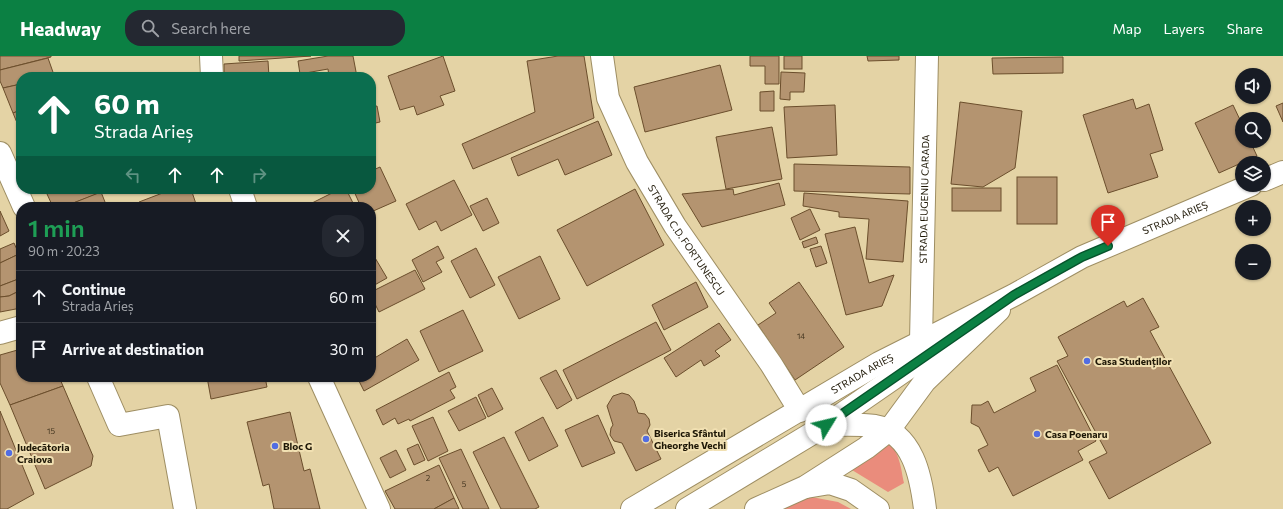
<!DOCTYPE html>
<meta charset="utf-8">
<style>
body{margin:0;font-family:Commissioner,sans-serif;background:#242831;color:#f1f3f6;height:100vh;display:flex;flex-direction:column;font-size:15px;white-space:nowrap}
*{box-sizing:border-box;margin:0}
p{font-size:13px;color:#9ea1a6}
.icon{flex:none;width:22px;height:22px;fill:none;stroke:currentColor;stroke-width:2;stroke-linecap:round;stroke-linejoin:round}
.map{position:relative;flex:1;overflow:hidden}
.side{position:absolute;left:16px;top:146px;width:360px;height:180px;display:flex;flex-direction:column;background:#171b24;border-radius:16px;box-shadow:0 1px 3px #0004}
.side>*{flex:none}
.hud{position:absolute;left:16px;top:16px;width:360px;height:122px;border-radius:16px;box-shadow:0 1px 3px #0004;background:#0b6e4f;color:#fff;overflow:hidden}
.controls{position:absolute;left:1235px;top:12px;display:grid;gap:8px}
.controls a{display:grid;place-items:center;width:36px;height:36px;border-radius:50%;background:#171b24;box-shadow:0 1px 3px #0004;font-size:20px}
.pin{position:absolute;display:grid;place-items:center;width:34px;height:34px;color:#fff;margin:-41px -17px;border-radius:50% 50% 50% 0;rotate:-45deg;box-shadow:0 0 4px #0007}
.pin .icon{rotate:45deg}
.me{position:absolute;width:44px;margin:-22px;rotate:54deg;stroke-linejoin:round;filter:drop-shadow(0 0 3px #0008)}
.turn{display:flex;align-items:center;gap:14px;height:84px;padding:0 12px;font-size:18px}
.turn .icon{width:52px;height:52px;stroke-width:2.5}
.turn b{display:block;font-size:28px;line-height:34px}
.lanes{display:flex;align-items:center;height:38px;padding:0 12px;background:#0003;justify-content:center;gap:20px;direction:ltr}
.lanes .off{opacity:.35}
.round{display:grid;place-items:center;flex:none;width:42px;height:42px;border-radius:16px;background:#242831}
.headline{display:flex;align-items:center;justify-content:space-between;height:68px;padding:0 12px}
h1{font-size:24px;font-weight:600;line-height:30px;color:#1e9e55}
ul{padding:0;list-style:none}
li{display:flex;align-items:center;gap:12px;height:52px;padding:0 12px;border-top:1px solid #363941}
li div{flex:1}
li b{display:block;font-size:15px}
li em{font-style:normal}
header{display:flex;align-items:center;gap:24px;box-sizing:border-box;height:56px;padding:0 20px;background:#0b8043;color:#fff}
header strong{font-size:19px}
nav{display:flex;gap:22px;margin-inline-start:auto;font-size:14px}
.search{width:280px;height:36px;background:#242831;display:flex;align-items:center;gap:10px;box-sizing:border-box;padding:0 14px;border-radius:16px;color:#9ea1a6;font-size:15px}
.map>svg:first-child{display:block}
</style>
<header>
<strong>Headway</strong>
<div class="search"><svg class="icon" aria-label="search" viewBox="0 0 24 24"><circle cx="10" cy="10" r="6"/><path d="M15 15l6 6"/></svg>Search here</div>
<nav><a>Map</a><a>Layers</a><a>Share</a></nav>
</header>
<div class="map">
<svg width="1283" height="453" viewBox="0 0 1283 453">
<rect width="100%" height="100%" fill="#e4d3a5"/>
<g fill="#ea8c7c">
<path d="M888,387C900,396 901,413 904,427L888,436L852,414Z"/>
<path d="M806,440L838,446L851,453H781Z"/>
</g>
<g fill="#b49470" stroke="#6b4e2c">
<path d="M0,0H51V1L0,14Z"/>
<path d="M239,0H311L239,5Z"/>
<path d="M328,0H353L357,21H329L328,13L300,18L298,5Z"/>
<path d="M443,0L455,35L440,40L444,49L417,59L414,50L400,54L388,20Z"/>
<path d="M558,0H584L594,62L473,113L462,88L535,56L527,5Z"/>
<path d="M750,0H779V28H765V10H750Z"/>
<rect x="784" y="0" width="18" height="13"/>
<path d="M867,0H899V4L868,5Z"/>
<path d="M1063,1V17L993,18L992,2Z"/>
<path d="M48,2L54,19L21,21V28L3,32L0,25V14Z"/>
<path d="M268,5L269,21H224V8Z"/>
<path d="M720,9L732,54L645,76L634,31Z"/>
<path d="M781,16L805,17L804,36H790V44L780,43Z"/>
<path d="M21,28V54L13,57L3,32Z"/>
<path d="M774,35V55H760V36Z"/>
<path d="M1133,43L1136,53L1149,48L1163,94L1150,98L1158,121L1108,137L1083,59Z"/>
<path d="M960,46L1022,55L1015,112L983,131L951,128Z"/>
<path d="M1283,47V66L1276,50Z"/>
<path d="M835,49L837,99L787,102L784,51Z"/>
<path d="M1233,49L1242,68V85H1250L1257,100L1219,117L1195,67Z"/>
<path d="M377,50L380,66L371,68V51Z"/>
<path d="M21,54V74H20L13,57Z"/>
<path d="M598,65L612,99L565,119L558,103L518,120L511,102Z"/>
<path d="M772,71L782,123L726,133L716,81Z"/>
<path d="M794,108L910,111V138L794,135Z"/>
<path d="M380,111L396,145L371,156V151H361L353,133H371V115Z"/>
<rect x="1017" y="121" width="40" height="47"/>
<path d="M454,124L472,159L441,175L436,165L419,174L406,148Z"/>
<path d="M779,127L785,149L702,171L682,138L733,133L734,139Z"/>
<rect x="952" y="132" width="49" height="23"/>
<path d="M61,133H110L63,151H53L47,138Z"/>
<path d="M173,133H191L197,151H141L139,146Z"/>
<path d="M340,133H346L355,151H304Z"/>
<path d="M635,133L664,189L587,230L557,174Z"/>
<path d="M101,136L107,151H63Z"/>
<path d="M804,137L908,145L903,206L866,203L869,163L839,161V156L803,150Z"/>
<path d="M487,142L499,167L483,175L470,150Z"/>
<path d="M810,153L820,174L800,184L791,162Z"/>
<path d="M0,155L9,175L0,180Z"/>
<path d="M855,171L869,227L894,219L882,250L846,259L825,178Z"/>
<path d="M816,181L818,187L804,192L802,186Z"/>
<path d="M14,187L19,198L0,207V193Z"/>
<path d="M438,190L444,202L436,206L442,216L423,226L412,204Z"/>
<path d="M821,190L827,207L816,211L810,193Z"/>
<path d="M476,192L495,229L470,242L451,205Z"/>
<path d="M371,195L387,222L371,231Z"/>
<path d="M19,198L21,202V222L0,230V207Z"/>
<path d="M540,200L560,243L519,263L498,221Z"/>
<path d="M415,214L425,233L379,256L371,240V236Z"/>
<path d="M21,222V234L9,240L0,241V230Z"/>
<path d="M696,226L708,251L664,274L652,249Z"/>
<path d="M799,226L844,291L795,324L758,269L776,257L769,247Z"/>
<path d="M21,234V252L0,256V241L9,240Z"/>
<path d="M1143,242L1159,271L1150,275L1211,387L1109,443L1089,406L1107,397L1057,305L1068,300L1058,281L1124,245L1127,251Z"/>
<path d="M463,254L483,295L439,316L420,275Z"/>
<path d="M656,266L671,294L577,343L563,314Z"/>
<path d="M719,267L731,284L715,295L720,300L704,310L701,304L676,321L664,302Z"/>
<path d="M407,283L419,304L364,335L357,321H371V304Z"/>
<path d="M21,293V321H59L63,330L10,349L0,327V299Z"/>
<path d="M1057,309L1096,385L1078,395L1083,404L1013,440L998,411L989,416L978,394L988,389L979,371L971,367L972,349H981L988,345L994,357L1036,335L1030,322Z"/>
<path d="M556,314L572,344L557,353L540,322Z"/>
<path d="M449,316L456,331L450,334L455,342L410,365L409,363L398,368L395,362L383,369L376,354Z"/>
<path d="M207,321H265L267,331L211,343Z"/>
<path d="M63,330L93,400L91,410L45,433L10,349Z"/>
<path d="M492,332L503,353L488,361L478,339Z"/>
<path d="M622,337L629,339L634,345L638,357L645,358L649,363L650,369L647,375L661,403L636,415L622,387L614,385L610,379L611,372L613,369L607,350L613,340Z"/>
<path d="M476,341L486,362L459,375L448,355Z"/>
<path d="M0,355L34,438L7,453H0Z"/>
<path d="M290,356L304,415L310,413L320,453H274L269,428L263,430L247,366Z"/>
<path d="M598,359L615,397L582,411L565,374Z"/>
<path d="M433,361L448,395L428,405L412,370Z"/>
<path d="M543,361L558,390L529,405L515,376Z"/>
<path d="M504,381L539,451L535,453H501L473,396Z"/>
<path d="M418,388L425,404L414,409L407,393Z"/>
<path d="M461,393L489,453H463L439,402Z"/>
<path d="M396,394L406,414L390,422L380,402Z"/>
<path d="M439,409L454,442L434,453H395L385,435Z"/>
<path d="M454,442L459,453H434Z"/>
</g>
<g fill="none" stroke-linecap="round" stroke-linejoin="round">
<g stroke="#9e8e63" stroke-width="24">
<g id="minor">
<path id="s1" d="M602,0L608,42L637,106L675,170L771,308L800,355"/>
<path d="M0,97L24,151"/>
<path d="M0,277L21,271"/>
<path id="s2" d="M921,285L927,0"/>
<path d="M98,321L119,369L168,360L185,453"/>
</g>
</g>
<g stroke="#9e8e63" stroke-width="24">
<g id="tertiary">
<path d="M211,0L212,21"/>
<path d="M240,133L246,151"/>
<path d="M319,321L379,453"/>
</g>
</g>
<g stroke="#9e8e63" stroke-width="24">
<g id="secondary">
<path d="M1264,124L1283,116"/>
<path d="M826,369C842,369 859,368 875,370C913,377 921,421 925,453"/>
<path d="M806,431L830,427L851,434L878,453"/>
<path id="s3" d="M632,453L879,307L1014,239L1082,201L1251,129"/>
<path d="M687,453L826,369L946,286"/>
<path d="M756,453L805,431L866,392L889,374L925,325L999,254"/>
</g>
</g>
<use href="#minor" stroke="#fff" stroke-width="22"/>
<use href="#tertiary" stroke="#fff" stroke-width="22"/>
<use href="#secondary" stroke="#fff" stroke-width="22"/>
</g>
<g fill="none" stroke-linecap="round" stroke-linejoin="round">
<g stroke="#07532c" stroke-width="10">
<path id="route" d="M826,369L1014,239L1082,201L1108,190"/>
</g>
<use href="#route" stroke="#0b8043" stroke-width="7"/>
</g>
<g fill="#526de2" stroke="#f1e0b2" stroke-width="1.5">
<circle cx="1087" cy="305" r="4"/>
<circle cx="1037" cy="378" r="4"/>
<circle cx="646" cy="383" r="4"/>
<circle cx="275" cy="390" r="4"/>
<circle cx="9" cy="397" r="4"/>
</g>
<g text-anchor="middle" stroke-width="4" stroke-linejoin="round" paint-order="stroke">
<g font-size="8" fill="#443620">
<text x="801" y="283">14</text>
<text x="51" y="378">15</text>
<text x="428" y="425">2</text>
<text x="464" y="431">5</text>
</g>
<g font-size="10" fill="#1e1706" stroke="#f1e0b2">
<text dy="4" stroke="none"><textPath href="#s2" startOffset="142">STRADA EUGENIU CARADA</textPath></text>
<text dy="4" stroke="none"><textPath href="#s3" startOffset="617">STRADA ARIEȘ</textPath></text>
<text dy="4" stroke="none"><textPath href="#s1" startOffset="205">STRADA C.D. FORTUNESCU</textPath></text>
<text dy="4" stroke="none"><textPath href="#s3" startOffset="267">STRADA ARIEȘ</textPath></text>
</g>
<g font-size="10" font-weight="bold" fill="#1e1706" stroke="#f1e0b2" text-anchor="start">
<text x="1095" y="309">Casa Studenților</text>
<text x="654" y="381">Biserica Sfântul<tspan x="654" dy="12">Gheorghe Vechi</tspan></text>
<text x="1045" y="382">Casa Poenaru</text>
<text x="283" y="394">Bloc G</text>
<text x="17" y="395">Judecătoria<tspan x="17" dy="12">Craiova</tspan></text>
</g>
</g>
</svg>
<div class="controls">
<a><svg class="icon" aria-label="sound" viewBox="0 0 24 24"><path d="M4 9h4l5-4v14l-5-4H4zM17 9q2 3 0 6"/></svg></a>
<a><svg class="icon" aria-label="search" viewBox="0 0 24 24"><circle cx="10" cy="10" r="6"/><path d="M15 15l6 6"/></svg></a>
<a><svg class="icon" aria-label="layers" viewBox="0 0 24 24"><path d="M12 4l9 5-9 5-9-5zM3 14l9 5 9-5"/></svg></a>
<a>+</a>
<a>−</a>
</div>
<div class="pin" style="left:1108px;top:190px;background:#d93025"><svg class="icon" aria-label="arrive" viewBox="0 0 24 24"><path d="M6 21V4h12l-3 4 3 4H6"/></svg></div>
<svg class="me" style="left:826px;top:369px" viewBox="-20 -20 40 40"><circle r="19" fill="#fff"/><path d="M0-13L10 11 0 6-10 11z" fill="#0b8043"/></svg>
<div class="hud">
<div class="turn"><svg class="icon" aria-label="ahead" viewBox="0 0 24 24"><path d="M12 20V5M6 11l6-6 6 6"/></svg><div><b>60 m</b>Strada Arieș</div></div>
<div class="lanes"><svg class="icon off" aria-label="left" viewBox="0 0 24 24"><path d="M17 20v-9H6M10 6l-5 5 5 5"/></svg><svg class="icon" aria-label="ahead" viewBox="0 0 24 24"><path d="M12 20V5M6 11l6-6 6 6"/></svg><svg class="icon" aria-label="ahead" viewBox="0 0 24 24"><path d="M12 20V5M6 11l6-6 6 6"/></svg><svg class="icon off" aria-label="right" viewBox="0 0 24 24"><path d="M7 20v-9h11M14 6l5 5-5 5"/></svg></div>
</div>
<section class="side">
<div class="headline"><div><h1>1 min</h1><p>90 m · 20:23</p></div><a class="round"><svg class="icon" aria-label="close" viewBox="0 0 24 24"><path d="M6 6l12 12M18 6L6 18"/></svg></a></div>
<ul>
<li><svg class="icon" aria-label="ahead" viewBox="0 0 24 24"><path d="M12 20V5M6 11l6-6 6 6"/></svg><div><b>Continue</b><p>Strada Arieș</p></div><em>60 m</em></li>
<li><svg class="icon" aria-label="arrive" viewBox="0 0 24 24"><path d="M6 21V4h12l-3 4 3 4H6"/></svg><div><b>Arrive at destination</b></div><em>30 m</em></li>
</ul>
</section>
</div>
